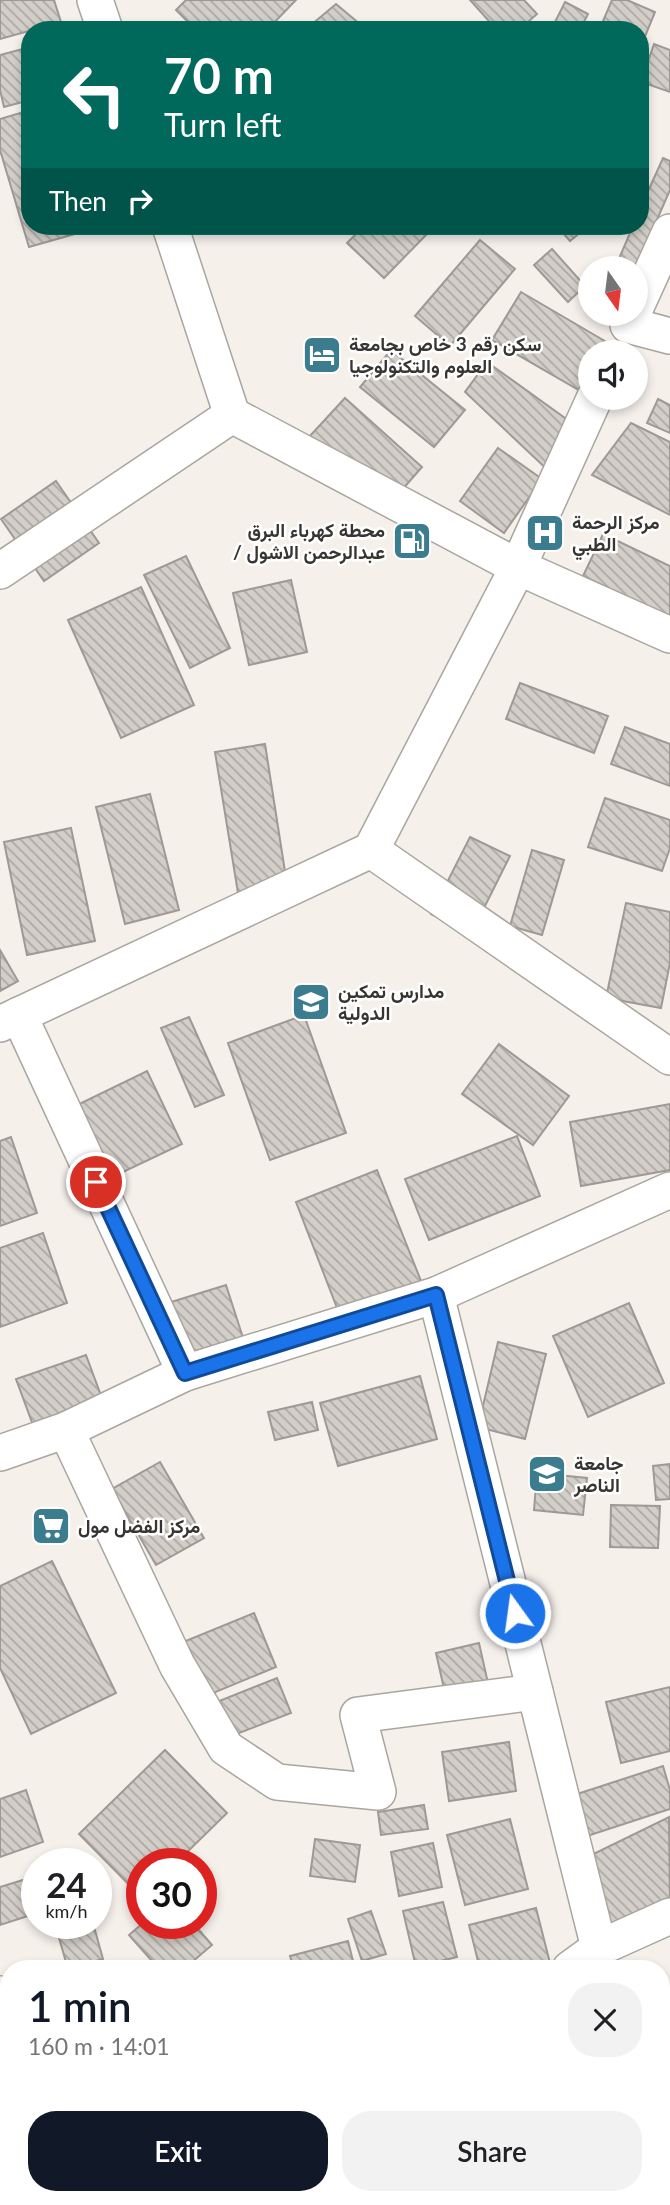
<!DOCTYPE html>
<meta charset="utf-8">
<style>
body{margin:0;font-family:Lato,Vazirmatn,sans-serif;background:#f2f2f2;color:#202124;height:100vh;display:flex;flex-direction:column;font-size:26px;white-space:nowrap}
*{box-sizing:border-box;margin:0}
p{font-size:23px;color:#757577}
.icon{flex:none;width:38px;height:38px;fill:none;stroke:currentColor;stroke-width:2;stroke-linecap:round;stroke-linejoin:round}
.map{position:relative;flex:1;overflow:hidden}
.details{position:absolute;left:0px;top:1960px;width:670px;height:245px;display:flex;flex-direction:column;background:#fff;border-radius:28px 28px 0 0;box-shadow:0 4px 10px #0003}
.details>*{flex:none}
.banner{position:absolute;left:21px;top:21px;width:628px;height:214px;border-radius:28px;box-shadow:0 4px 10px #0003;background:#00695c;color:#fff;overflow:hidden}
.needle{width:46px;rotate:166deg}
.buttons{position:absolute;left:578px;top:256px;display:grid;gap:14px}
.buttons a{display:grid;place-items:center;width:70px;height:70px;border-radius:50%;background:#fff;box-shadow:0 4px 10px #0003;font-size:35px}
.speed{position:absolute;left:21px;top:1848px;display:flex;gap:14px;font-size:35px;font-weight:700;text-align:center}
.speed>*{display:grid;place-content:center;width:91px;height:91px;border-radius:50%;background:#fff;box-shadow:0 4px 10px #0003;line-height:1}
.speed small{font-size:18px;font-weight:400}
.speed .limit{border:10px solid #d22;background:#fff;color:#111}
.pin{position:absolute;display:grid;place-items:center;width:60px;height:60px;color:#fff;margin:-30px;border:4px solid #fff;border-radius:50%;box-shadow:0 2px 7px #0007}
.me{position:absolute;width:77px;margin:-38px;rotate:346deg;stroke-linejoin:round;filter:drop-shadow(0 0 5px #0008)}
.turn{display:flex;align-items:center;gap:24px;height:147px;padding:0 28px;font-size:32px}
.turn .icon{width:91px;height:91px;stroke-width:2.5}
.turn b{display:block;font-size:49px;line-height:60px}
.then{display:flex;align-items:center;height:66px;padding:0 28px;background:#0003;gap:14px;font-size:26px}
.round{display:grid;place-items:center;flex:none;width:74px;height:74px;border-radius:28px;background:#f2f2f2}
.summary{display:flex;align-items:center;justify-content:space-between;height:119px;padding:0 28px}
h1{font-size:42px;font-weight:600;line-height:52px;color:#111827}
.primary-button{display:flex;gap:14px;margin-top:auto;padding:14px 28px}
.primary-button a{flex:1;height:80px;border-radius:28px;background:#111827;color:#fff;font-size:28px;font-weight:600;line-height:80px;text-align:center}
.primary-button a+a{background:#f2f2f2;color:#202124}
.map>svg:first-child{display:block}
</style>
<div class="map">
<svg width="670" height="2205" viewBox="0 0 670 2205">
<defs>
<pattern id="building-back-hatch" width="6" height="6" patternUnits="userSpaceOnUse" patternTransform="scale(1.75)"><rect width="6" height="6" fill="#d3cec8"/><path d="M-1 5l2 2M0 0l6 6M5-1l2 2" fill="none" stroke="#aca8a3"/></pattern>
</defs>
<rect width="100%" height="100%" fill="#f6f0eb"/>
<g fill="url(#building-back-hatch)" stroke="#9e9994" stroke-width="2">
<path d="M0,0H54L61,22L0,39Z"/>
<path d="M186,0H296L267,30H196L176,10Z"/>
<path d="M470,0H524L537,14L519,30H497Z"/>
<path d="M612,0H627L655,12L644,39L640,37V30H623L603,21Z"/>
<path d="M565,2L588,14L580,30H551Z"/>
<path d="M336,4L367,30H305Z"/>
<path d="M654,44L670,50V92L641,82Z"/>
<path d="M30,47V100L4,107L0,90V55Z"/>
<path d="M30,110V226H103L29,247L0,150V119Z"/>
<path d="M663,158L670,161V190L635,270V268H615L633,226H640V209Z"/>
<path d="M364,226H427L431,230L384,278L347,243Z"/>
<path d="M557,226H588L570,241Z"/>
<path d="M480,240L515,269L450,346L415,316Z"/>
<path d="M552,249L585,286L568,302L534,265Z"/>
<path d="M521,292L610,344L605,352H590V378L582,392L492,340Z"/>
<path d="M391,350L465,410L434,447L360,387Z"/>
<path d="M487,362L583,431L552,474L465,392Z"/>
<path d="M345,398L422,467L387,507L309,437Z"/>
<path d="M658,399L670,405V433L647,423Z"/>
<path d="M631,423L670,442V515L592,475Z"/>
<path d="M498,448L542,479L504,533L460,501Z"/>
<path d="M56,481L99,543L44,581L1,519Z"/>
<path d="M603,534L670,566V617L583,576Z"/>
<path d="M186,556L230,648L190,668L144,575Z"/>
<path d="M291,580L307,652L249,665L233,593Z"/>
<path d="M141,587L194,705L121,738L68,620Z"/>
<path d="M520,683L608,716L594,753L506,719Z"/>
<path d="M625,727L670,744V786L611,764Z"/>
<path d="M265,744L289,897L240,905L215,752Z"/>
<path d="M150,794L179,910L125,924L96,807Z"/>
<path d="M605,798L670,820V848L662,871L588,847Z"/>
<path d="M71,828L95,941L27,955L4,842Z"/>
<path d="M470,837L510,856L471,934L431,914Z"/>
<path d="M532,850L564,860L542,935L510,926Z"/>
<path d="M626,903L670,912V963L661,1008L606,998Z"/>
<path d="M0,950L18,981L0,991Z"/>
<path d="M304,1015L346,1133L270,1160L228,1043Z"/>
<path d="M189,1017L224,1095L195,1107L161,1028Z"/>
<path d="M499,1044L569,1096L533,1145L462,1094Z"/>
<path d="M147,1071L182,1144L102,1182L67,1110Z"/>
<path d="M670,1104V1170L581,1186L570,1122Z"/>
<path d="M517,1136L540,1196L429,1240L405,1179Z"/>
<path d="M11,1137L37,1213L0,1226V1141Z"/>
<path d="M377,1170L421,1281L339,1313L296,1202Z"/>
<path d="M43,1233L67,1303L0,1327V1248Z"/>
<path d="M226,1285L246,1347L171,1370L152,1308Z"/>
<path d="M629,1303L664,1383L588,1417L553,1336Z"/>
<path d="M498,1342L546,1354L525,1439L478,1427Z"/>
<path d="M86,1355L103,1401L33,1425L16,1379Z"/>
<path d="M420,1376L437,1439L338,1466L320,1403Z"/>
<path d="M312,1402L318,1430L275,1440L268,1412Z"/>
<path d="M160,1462L204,1538L156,1565L112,1489Z"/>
<path d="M670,1464V1499L656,1500L653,1466Z"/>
<path d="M537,1473L587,1478L583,1515L534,1510Z"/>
<path d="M611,1505L660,1506L658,1548L610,1547Z"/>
<path d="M52,1561L116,1693L31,1734L0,1668V1586Z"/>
<path d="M254,1613L276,1667L189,1703L166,1649Z"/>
<path d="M479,1643L494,1710L451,1720L436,1653Z"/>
<path d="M277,1678L291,1713L208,1745L194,1711Z"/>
<path d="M670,1687V1751L621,1763L606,1702Z"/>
<path d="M509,1742L516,1791L449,1801L442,1752Z"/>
<path d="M165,1750L227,1813L175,1864H142L141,1897L79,1834Z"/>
<path d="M663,1766L670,1790V1809L575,1840L562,1799Z"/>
<path d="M26,1790L43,1842L0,1857V1799Z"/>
<path d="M424,1805L428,1829L381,1835L378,1812Z"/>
<path d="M669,1817L670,1907L608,1937L573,1864Z"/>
<path d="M510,1819L528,1889L465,1905L447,1835Z"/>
<path d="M315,1839L360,1845L355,1882L310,1876Z"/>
<path d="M433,1843L442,1887L399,1896L391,1852Z"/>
<path d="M26,1879L37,1913L0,1925V1887Z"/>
<path d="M443,1902L457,1957L416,1967L403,1911Z"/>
<path d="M536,1908L550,1963L529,1969H480L469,1925Z"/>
<path d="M371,1911L386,1954L362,1961L348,1919Z"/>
<path d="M83,1923H93L103,1959L68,1969L57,1931Z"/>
<path d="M143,1923H193L212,1945L184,1969H159L129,1935Z"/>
<path d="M348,1941L355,1969H294L290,1956Z"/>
<path d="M670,2076V2115L662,2105V2083Z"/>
<path d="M9,2177V2196H15L17,2204L0,2205V2179Z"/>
<path d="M98,2196H157L158,2197L136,2205H102Z"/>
<path d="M225,2196H243L246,2205H228Z"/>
<path d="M579,2196H642L627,2205H585Z"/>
</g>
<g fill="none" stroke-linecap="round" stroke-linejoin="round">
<g stroke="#aaa59f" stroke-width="38">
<g id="street">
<path d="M95,0L105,30"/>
<path d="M170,226L232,415L518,567L670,635"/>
<path d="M635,309L670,232"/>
<path d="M628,325L670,336"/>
<path d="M0,571L232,415"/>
<path d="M371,850L670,1057"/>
<path d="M19,1015L185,1373"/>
<path d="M0,1024L371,850L518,567L595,397"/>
<path d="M436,1295L599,1948"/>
<path d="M66,1430L177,1665L226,1748L277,1782L378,1792L358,1715L535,1692"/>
<path d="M0,1453L66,1430L185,1373L436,1295L670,1190"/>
<path d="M570,1969L599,1948L670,1916"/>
<path d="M0,1994L9,2016"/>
<path d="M662,2121L670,2134"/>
<path d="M84,2205L101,2196"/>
</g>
</g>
<use href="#street" stroke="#fff" stroke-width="35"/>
</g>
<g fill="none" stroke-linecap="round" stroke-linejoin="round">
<g stroke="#114b97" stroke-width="18">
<path id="route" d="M96,1182L185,1373L436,1295L515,1613"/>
</g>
<use href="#route" stroke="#1a73e8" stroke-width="12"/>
</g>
<defs>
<g id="hotel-square" transform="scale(2.0125)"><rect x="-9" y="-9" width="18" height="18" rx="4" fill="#3b7d8f" stroke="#fff"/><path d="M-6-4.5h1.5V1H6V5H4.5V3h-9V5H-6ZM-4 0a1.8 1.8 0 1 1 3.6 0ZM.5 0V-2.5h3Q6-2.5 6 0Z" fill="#fff"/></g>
<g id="hospital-square" transform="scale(2.0125)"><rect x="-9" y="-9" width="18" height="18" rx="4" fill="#3b7d8f" stroke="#fff"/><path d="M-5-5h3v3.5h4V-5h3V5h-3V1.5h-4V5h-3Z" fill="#fff"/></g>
<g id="fuel-square" transform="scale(2.0125)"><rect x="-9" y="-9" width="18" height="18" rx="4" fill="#3b7d8f" stroke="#fff"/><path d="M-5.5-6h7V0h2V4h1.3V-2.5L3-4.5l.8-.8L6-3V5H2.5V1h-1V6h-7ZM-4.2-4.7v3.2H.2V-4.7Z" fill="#fff"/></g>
<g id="school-square" transform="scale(2.0125)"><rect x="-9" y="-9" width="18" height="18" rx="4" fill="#3b7d8f" stroke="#fff"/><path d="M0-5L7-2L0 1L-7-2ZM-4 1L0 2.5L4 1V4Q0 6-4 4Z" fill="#fff"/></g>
<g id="university-square" transform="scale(2.0125)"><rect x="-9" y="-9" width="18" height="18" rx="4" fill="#3b7d8f" stroke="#fff"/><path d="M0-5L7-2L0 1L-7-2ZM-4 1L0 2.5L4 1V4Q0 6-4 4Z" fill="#fff"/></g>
<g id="supermarket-square" transform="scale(2.0125)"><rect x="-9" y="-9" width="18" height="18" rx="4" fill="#3b7d8f" stroke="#fff"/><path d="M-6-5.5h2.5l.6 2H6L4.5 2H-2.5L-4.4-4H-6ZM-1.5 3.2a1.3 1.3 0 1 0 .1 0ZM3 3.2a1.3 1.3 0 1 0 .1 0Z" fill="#fff"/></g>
</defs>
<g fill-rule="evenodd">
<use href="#hotel-square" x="322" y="355"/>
<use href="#hospital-square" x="545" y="533"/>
<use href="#fuel-square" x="412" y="541"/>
<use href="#school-square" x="311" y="1002"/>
<use href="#university-square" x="547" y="1474"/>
<use href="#supermarket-square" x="51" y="1526"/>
</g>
<g text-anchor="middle" stroke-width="5" stroke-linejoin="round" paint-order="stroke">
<g font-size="19" font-weight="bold" fill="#373533" stroke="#fff" text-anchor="start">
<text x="349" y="351">سكن رقم 3 خاص بجامعة<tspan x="349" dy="22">العلوم والتكنولوجيا</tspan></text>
<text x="572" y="529">مركز الرحمة<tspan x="572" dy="22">الطبي</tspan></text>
<text x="385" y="537" text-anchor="end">محطة كهرباء البرق<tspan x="385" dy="22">/ عبدالرحمن الاشول</tspan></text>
<text x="338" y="998">مدارس تمكين<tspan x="338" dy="22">الدولية</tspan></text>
<text x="574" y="1470">جامعة<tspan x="574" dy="22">الناصر</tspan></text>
<text x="78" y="1533">مركز الفضل مول</text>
</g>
</g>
</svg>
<div class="buttons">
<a><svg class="needle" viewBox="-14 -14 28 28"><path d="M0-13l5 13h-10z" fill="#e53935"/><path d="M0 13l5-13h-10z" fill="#757577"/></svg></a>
<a><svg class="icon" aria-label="sound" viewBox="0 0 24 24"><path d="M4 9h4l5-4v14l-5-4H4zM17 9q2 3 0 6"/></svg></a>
</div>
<div class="speed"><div>24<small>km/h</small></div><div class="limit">30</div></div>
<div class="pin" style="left:96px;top:1182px;background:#d93025"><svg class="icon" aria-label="arrive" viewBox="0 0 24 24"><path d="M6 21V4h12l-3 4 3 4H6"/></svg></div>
<svg class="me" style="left:515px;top:1613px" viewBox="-20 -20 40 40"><circle r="17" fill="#1a73e8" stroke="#fff" stroke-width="3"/><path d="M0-11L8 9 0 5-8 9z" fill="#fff"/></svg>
<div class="banner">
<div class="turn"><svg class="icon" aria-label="left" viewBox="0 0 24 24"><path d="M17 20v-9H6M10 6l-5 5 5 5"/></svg><div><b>70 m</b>Turn left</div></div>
<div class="then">Then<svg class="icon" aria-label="right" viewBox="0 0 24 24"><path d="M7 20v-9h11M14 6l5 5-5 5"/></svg></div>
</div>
<section class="details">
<div class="summary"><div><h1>1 min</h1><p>160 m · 14:01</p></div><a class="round"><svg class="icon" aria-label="close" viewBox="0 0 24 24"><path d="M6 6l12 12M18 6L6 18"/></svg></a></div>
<div class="primary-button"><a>Exit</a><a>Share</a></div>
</section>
</div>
